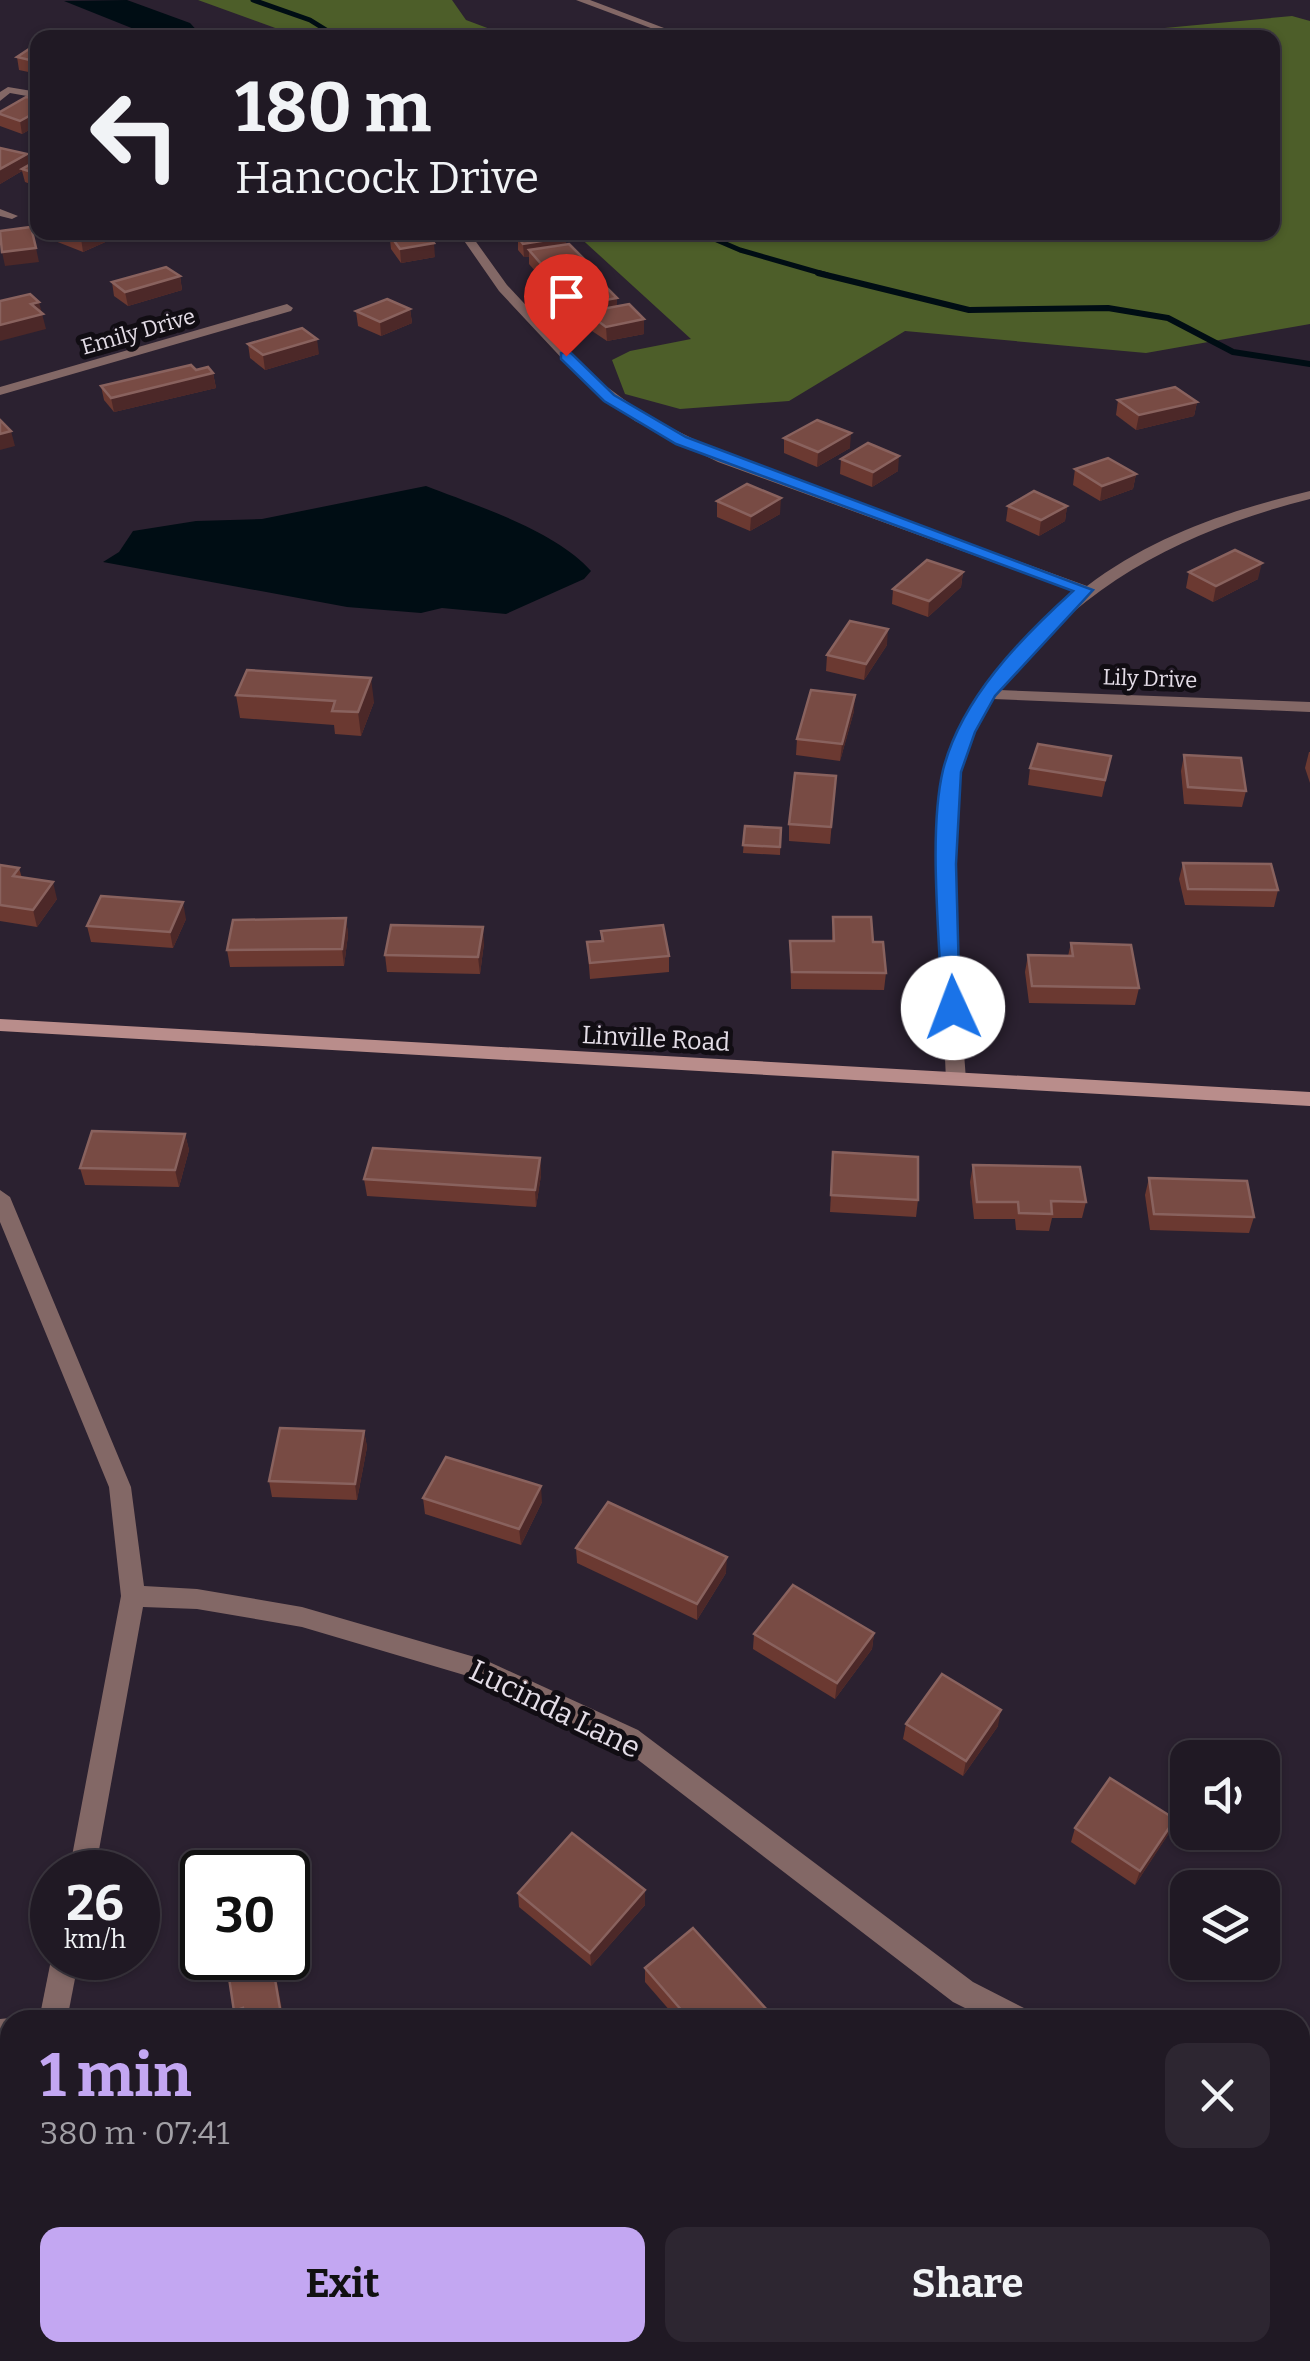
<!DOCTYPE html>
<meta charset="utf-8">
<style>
body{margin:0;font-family:Bitter,serif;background:#2d2631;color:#f1f3f6;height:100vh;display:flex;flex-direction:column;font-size:38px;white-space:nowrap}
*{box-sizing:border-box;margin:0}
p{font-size:32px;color:#a2a0a6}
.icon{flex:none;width:55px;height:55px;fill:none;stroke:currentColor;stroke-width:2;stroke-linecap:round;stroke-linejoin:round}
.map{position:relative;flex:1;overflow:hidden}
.details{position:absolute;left:0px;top:2010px;width:1310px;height:352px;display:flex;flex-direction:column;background:#201924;border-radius:30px 30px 0 0;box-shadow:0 2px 8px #0004,0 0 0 2px #3d3841}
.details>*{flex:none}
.top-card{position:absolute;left:30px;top:30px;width:1250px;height:210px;border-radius:20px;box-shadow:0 2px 8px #0004,0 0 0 2px #3d3841;background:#201924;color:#f1f3f6;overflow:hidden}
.fabs{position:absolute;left:1170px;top:1740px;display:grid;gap:20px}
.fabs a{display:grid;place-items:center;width:110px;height:110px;border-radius:20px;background:#201924;box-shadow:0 2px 8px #0004,0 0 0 2px #3d3841;font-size:50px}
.speed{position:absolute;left:30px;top:1850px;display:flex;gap:20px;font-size:50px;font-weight:700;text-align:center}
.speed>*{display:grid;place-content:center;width:130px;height:130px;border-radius:50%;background:#201924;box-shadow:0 2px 8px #0004,0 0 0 2px #3d3841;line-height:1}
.speed small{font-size:25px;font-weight:400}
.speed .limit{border:5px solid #111;border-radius:15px;background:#fff;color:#111}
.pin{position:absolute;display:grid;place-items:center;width:85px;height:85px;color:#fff;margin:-102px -42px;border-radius:50% 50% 50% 0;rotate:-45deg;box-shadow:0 0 10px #0007}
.pin .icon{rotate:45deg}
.me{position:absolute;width:110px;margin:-55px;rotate:358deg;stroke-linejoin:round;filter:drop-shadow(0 0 8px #0008)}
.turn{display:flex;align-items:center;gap:35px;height:210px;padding:0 40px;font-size:45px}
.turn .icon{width:130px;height:130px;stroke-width:2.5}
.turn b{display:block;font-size:70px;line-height:85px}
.round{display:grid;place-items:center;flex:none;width:105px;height:105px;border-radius:20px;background:#2d2631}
.headline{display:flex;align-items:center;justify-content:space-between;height:170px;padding:0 40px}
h1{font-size:60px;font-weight:700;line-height:75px;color:#c3a7f2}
.primary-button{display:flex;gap:20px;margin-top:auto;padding:20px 40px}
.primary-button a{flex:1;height:115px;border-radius:20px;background:#c3a7f2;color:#111;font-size:40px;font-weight:700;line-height:115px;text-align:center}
.primary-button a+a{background:#2d2631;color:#f1f3f6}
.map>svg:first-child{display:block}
</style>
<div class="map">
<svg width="1310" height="2361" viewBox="0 0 1310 2361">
<rect width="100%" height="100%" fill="#2b2130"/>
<g fill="#4d5e29">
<path d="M198,0H452L466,20L511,37H300Z"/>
<path d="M1292,16L1310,21V324L1146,353L905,331L789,401L680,409L625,394L612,360L630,351L691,339L575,233L1272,232V38L1068,37Z"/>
</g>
<g fill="#000d14">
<path d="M127,0L190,23L203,37H154L64,1Z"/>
<path d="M426,486C477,506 555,530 591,571L584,579L506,614L442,608L421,613L347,607L103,562L119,552L133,531L196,521L262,519Z"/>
</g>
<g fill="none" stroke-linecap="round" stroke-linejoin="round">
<g stroke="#000d14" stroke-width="5">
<path d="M253,0L310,20L339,38"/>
<path d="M698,232L740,250L827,275"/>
</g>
<path stroke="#000d14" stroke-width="6" d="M818,273L969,310L1108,308L1168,318L1233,352L1310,364"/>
<g fill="#836866" fill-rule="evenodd">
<path d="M576,0H590L664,28L656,30Z"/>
<path d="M8,87L38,92V98L10,93L0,101V92Z"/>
<path d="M0,209L18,216L12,219L0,216Z"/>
<path d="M458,232H469L507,285L591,375L645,415L728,456L1087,586C1153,536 1230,510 1310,491V499C1183,531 1080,584 999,690L1310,702V712L993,699C980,718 968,739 962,762C939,850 960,987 966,1080L963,1085H949L946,1080C943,998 934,916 938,835C939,807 940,778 949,751C971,689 1026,632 1078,593L718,462L635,421L583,381L499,291Z"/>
<path d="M287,304L293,308L291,311L0,395V387Z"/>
<path d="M0,1190L10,1197L131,1487L144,1586L197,1589L302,1607L485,1660L638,1730L973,1982L1028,2010L1032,2020H989L953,2002L620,1746L471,1677L302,1627L197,1609L143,1607L95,1872H69L121,1596L109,1487L0,1222Z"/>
<path d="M52,1955L79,1958L67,2020H39Z"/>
<path d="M10,2018L15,2020H10V2046L0,2047V2019Z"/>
<path d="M1300,2097L1310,2099V2127L1300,2125Z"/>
<path d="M20,2352H50L51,2361H21Z"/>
</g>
<path fill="#b98d8b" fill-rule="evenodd" d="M0,1019L1310,1092V1106L0,1031Z"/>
</g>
<g fill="#6b3931">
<path d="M38,43V74L19,70L17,57Z"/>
<path d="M38,99V125L22,134L0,126V112Z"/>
<path d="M0,148L27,154L29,165L38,160V187L25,182L22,171L0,184Z"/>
<path d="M49,232H111L112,239L83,252L50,239Z"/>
<path d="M378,232H426L435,257L401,263L391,249L390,240L385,241Z"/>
<path d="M507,232H562L566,237V244L583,258V267L594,284L644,334L607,341L586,327V318L579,319L565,304L564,298H560L547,284L546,279H542L529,264V257H524L518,250V235L510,236Z"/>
<path d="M180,276L182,290L128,306L114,296L112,282Z"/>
<path d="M410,309L412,323L381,336L358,326L356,311Z"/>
<path d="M248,344L319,354L265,370L250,358Z"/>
<path d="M196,370L213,373L216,388L114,412L104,400L101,386Z"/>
<path d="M1118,400L1197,402L1194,416L1136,430L1116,415Z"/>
<path d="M784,438L850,448L817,467L784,453Z"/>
<path d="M841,459L898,471L872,487L840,474Z"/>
<path d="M1075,469L1136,474L1133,489L1100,501L1073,485Z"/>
<path d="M717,501L780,514L750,531L717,517Z"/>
<path d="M1008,506H1067L1065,521L1039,536L1006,521Z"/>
<path d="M963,572L961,587L928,617L892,604L893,589Z"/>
<path d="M1189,572L1258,579L1213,602L1186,588Z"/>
<path d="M887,645L864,680L826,671L827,655Z"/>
<path d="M236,695L374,702L361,736L335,734L334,725L240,718Z"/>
<path d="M854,711L840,761L796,755L797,739Z"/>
<path d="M1309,752H1310V783L1305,768Z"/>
<path d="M1184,755L1246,791L1242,807L1184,804L1181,771Z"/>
<path d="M1111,756L1102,797L1028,785L1030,768Z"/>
<path d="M836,776L830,844L789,841V824Z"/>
<path d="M745,826L781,828L780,855L743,853Z"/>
<path d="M1183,863L1278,890L1274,907L1185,905L1179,879Z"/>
<path d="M0,865L19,868L22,878L57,899L37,927L0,921Z"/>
<path d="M833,917L873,942L886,973L884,990L791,989L790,941H832Z"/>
<path d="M346,918L348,935L344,966L230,967L227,950Z"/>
<path d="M186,919L173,948L91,942L87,926Z"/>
<path d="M601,931L669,956V972L590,979L587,942L601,941Z"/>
<path d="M484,943L480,974L387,972L385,955Z"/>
<path d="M1071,943L1139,988L1135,1005L1029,1003L1025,972L1028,955L1068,956Z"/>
<path d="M185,1134L189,1150L179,1187L85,1185L80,1168Z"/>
<path d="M833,1152L918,1200L916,1217L830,1212Z"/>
<path d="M540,1158L541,1175L536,1207L367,1196L364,1179Z"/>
<path d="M973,1165L1086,1202L1082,1218H1052L1049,1231L1016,1230L1015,1219H974L970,1182Z"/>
<path d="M1149,1178L1254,1217L1249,1233L1150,1230L1145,1195Z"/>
<path d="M364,1431L367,1447L357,1500L272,1497L269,1481Z"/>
<path d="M423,1498L542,1502L521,1545L425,1514Z"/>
<path d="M576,1548L726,1573L697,1620L577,1563Z"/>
<path d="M874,1633L872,1649L835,1699L753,1649L754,1634Z"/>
<path d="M906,1724L998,1726L963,1776L903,1739Z"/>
<path d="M1175,1819L1169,1833L1135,1885L1071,1842L1075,1828Z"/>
<path d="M518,1893L645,1905L591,1966L519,1907Z"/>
<path d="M645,1968L776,2020H678L645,1982Z"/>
</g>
<g fill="#4c2828">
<path d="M38,111V125L22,134L20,121Z"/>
<path d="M27,154L30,167L22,169V171L0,184V169Z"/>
<path d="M93,232H111L112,239L83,252L81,238Z"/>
<path d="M384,232H419L390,235V240L385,241Z"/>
<path d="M566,237V251L529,250V257H524L523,244Z"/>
<path d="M434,243L435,257L401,263L400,249Z"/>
<path d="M36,248L39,262L5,266L2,252Z"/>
<path d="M583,258V272L546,270V279H542V265Z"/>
<path d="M180,276L182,290L128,306L125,292Z"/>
<path d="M594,278V292L564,290V298H560V284Z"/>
<path d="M617,298V312H586V318L579,319L578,305Z"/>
<path d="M39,302L46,329L0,341V325L31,304Z"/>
<path d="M410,309L412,323L381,336L380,322Z"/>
<path d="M644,319V334L607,341L606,327Z"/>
<path d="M317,339L319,354L265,370L263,355Z"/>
<path d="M213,373L216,388L114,412L111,398Z"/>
<path d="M1197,402L1194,416L1136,430L1139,415Z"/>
<path d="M11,431L15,446L0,450V434Z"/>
<path d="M851,433L850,448L817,467L818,452Z"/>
<path d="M899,456L898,471L872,487L873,472Z"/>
<path d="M1136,474L1133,489L1100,501L1102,486Z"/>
<path d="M781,498L780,514L750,531L751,516Z"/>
<path d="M1067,506L1065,521L1039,536L1041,520Z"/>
<path d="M1262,563L1258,579L1213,602L1216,586Z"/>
<path d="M963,572L961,587L928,617L929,601Z"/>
<path d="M888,629L887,645L864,680L866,664Z"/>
<path d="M371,678L374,702L361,736L358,712Z"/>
<path d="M855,695L854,711L840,761L842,744Z"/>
<path d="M53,882L57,899L37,927L33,910Z"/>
<path d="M183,902L186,919L173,948L170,932Z"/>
<path d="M346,918L348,935L344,966L342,949Z"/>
<path d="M483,927L484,943L480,974L478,957Z"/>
<path d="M185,1134L189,1150L179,1187L175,1170Z"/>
<path d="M540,1158L541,1175L536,1207L535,1190Z"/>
<path d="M364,1431L367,1447L357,1500L355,1484Z"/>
<path d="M541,1486L542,1502L521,1545L519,1529Z"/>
<path d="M727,1557L726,1573L697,1620V1604Z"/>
<path d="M874,1633L872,1649L835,1699L837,1683Z"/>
<path d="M1001,1710L998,1726L963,1776L966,1761Z"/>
<path d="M1175,1819L1169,1833L1135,1885L1140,1871Z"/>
<path d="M288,1861L309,1966L276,1976L284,2020H282L272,1962Z"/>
<path d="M645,1890V1905L591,1966L590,1953Z"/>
<path d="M243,2008L248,2020H238L234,2011Z"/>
</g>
<g fill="#784b44" stroke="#89625e" stroke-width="2.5">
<path d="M38,43V62L17,57Z"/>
<path d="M26,97L38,99V111L20,121L0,114V112Z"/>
<path d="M0,148L27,154L0,169Z"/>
<path d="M38,160V174L22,169Z"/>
<path d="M31,227L36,248L2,252L0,231Z"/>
<path d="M67,232H93L81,238Z"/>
<path d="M405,232H426L434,243L400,249L390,235Z"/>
<path d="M521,232H562L566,237L523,244L517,236L523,235Z"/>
<path d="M569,244L583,258L542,265L529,250Z"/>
<path d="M580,264L594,278L560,284L546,270Z"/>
<path d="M166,267L180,276L125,292L112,282Z"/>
<path d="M602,283L617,298L578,305L564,290Z"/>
<path d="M30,294L39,302L31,304L43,314L0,325V301Z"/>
<path d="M387,299L410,309L380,322L356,311Z"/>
<path d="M629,304L644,319L606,327L586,312Z"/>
<path d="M302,328L317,339L263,355L248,344Z"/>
<path d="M191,365L196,370L208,367L213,373L111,398L101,386Z"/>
<path d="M1175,387L1197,402L1139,415L1118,400Z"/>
<path d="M0,420L11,431L0,434Z"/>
<path d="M817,420L851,433L818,452L784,438Z"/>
<path d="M868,443L899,456L873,472L841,459Z"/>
<path d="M1108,458L1136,474L1102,486L1075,469Z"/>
<path d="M747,484L781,498L751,516L717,501Z"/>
<path d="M1034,491L1067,506L1041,520L1008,506Z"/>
<path d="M1235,550L1262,563L1216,586L1189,572Z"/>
<path d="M927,560L963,572L929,601L893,589Z"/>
<path d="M850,621L888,629L866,664L827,655Z"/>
<path d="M247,670L371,678L358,712L332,711L335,701L236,695Z"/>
<path d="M811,690L855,695L842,744L797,739Z"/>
<path d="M1038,744L1111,756L1105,780L1030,768Z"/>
<path d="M1184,755L1241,758L1246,791L1188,787Z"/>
<path d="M795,773L836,776L831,827L789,824Z"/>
<path d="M745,826L781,828L780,847L743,845Z"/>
<path d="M1183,863L1271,864L1278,890L1188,889Z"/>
<path d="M0,865L19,868L13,876L53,882L33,910L0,905Z"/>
<path d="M101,896L183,902L170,932L87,926Z"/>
<path d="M833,917H871L873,942H883L886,973L792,972L790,941H834Z"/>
<path d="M346,918L342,949L227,950L233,920Z"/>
<path d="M391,925L483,927L478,957L385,955Z"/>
<path d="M663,925L669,956L590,963L587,942L603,941L601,931Z"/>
<path d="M1071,943L1131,945L1139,988L1032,986L1028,955L1073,956Z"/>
<path d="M92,1131L185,1134L175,1170L80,1168Z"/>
<path d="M373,1148L540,1158L535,1190L364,1179Z"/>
<path d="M833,1152L918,1157V1200L831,1195Z"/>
<path d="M973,1165L1080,1167L1086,1202L1051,1201L1052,1214L1019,1213L1018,1202H977Z"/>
<path d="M1149,1178L1247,1181L1254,1217L1154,1214Z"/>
<path d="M280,1428L364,1431L355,1484L269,1481Z"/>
<path d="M446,1457L541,1486L519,1529L423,1498Z"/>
<path d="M608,1502L727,1557L697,1604L576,1548Z"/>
<path d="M793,1585L874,1633L837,1683L754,1634Z"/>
<path d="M942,1674L1001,1710L966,1761L906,1724Z"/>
<path d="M1110,1778L1175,1819L1140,1871L1075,1828Z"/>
<path d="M572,1833L645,1890L590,1953L518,1893Z"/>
<path d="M288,1861L305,1952L272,1962L282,2020H245L243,2008L234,2011L226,1958H288V1872H244Z"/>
<path d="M693,1928L776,2020H690L645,1968Z"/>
</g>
<path fill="#1a73e8" stroke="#114b97" stroke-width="2.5" d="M561,353H571L614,395L686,437L1093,590L995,696L975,732L961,772L956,864L960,1013L953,1015L942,1008C940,941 928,833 943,770C961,699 1020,639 1073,591L676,444L604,401L561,359Z"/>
<g text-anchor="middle" stroke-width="10" stroke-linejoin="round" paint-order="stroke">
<g font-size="22" fill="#e4dde7" stroke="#110d13">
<text transform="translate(138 331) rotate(-16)" y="8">Emily Drive</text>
<text transform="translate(1150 678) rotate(2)" y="8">Lily Drive</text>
</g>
<g font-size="25" fill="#e4dde7" stroke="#110d13">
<text transform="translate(656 1038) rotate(3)" y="9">Linville Road</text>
</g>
<g font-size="30" fill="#e4dde7" stroke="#110d13">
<text transform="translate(555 1709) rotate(26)" y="10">Lucinda Lane</text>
</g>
</g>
</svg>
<div class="fabs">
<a><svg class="icon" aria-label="sound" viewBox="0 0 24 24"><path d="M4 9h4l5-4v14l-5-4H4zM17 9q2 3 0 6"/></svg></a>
<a><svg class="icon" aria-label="layers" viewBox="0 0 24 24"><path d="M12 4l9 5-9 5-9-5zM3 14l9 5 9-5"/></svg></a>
</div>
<div class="speed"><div>26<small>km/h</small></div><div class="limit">30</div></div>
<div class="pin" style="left:566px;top:356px;background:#d93025"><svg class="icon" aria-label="arrive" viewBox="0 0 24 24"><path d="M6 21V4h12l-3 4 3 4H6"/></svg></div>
<svg class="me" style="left:953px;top:1008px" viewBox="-20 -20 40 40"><circle r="19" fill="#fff"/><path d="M0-13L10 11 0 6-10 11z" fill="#1a73e8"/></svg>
<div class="top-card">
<div class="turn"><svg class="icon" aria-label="left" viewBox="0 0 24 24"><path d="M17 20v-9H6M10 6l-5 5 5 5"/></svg><div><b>180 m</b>Hancock Drive</div></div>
</div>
<section class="details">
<div class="headline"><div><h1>1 min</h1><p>380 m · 07:41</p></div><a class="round"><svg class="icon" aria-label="close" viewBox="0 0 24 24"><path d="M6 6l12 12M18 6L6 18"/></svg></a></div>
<div class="primary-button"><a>Exit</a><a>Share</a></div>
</section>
</div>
